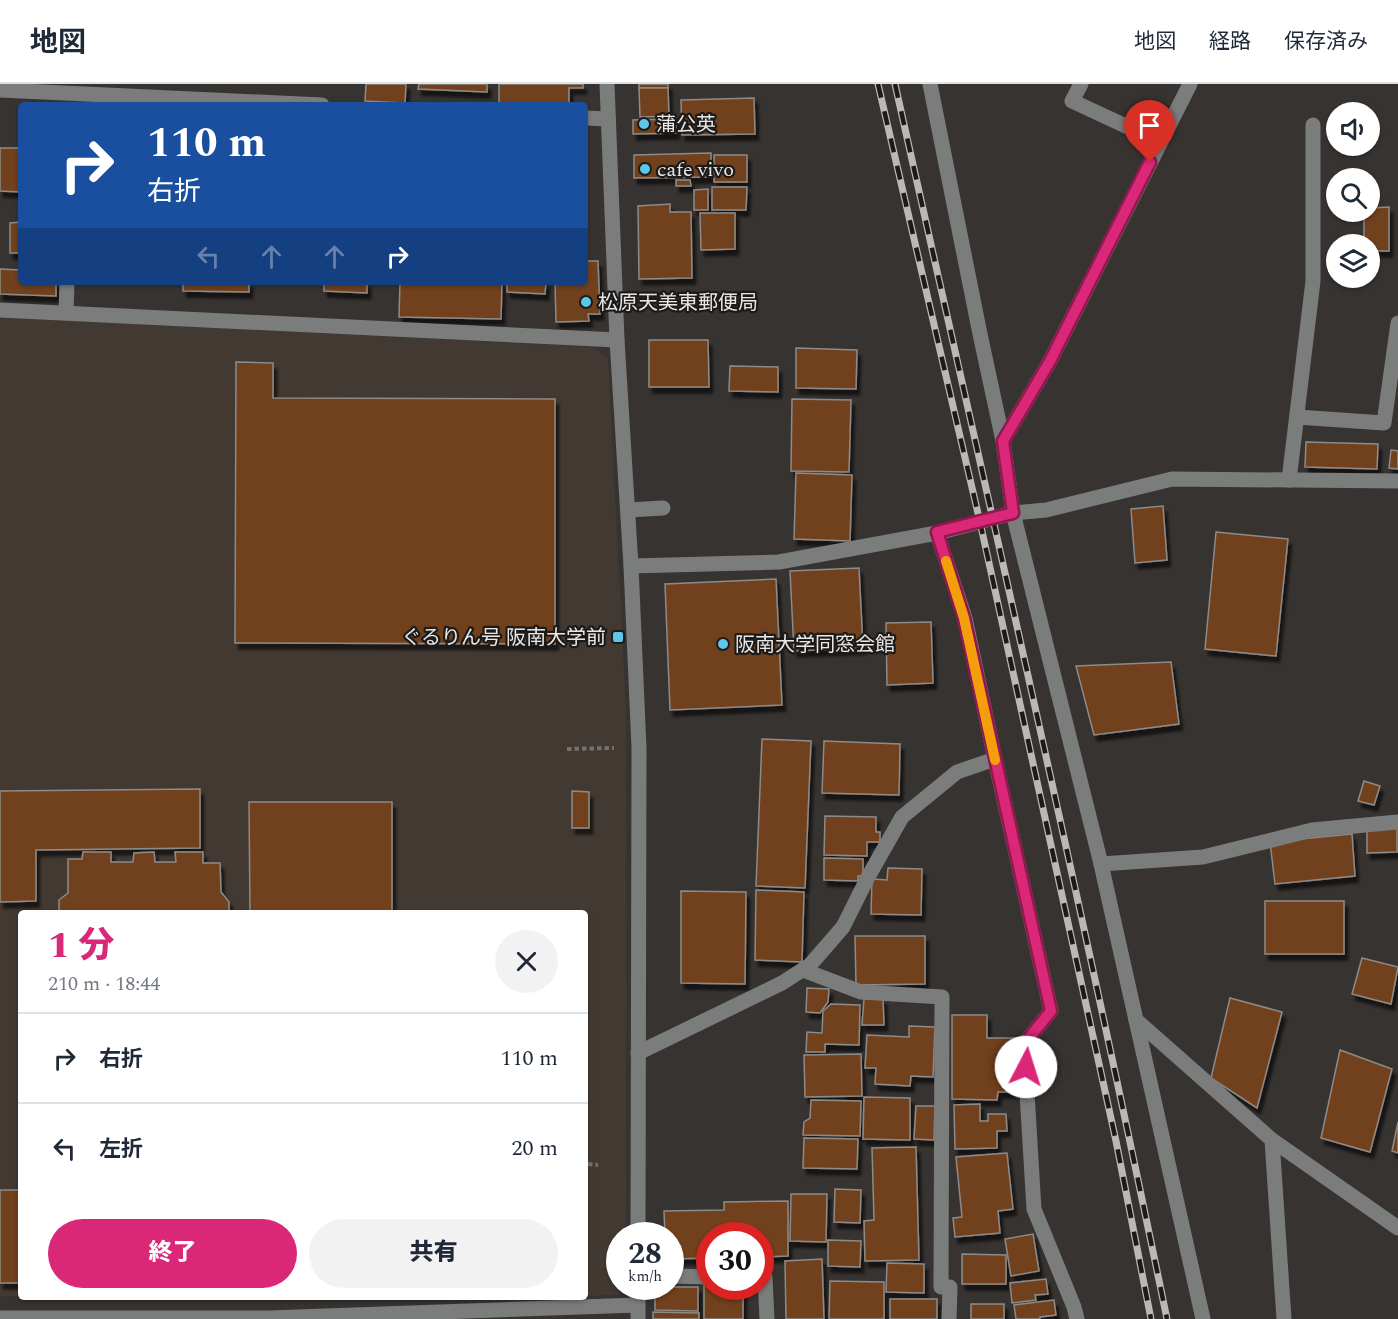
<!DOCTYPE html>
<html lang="ja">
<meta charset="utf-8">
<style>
body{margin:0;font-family:Spectral,"Noto Sans JP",serif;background:#f2f2f3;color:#1f2937;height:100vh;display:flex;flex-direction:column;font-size:22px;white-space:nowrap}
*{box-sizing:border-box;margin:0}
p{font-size:20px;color:#747a83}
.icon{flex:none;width:33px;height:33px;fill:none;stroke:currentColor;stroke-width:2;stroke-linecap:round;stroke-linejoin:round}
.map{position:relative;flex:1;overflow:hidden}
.side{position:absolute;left:18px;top:826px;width:570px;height:390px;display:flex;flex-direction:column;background:#fff;border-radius:6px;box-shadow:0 2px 4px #0004}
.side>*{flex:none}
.hud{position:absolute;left:18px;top:18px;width:570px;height:183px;border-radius:6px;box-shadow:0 2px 4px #0004;background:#1a4fa0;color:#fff;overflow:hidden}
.tools{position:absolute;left:1326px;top:18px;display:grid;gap:12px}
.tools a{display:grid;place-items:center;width:54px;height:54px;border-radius:50%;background:#fff;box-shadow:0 2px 4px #0004;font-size:30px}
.speed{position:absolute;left:606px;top:1138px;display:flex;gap:12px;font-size:30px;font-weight:700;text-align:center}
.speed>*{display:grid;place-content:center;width:78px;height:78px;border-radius:50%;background:#fff;box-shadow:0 2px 4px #0004;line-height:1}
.speed small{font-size:15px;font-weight:400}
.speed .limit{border:9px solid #d22;background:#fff;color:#111}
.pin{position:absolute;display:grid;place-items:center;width:51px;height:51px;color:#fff;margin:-62px -26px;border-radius:50% 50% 50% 0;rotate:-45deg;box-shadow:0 0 6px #0007}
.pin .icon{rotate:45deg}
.me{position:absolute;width:66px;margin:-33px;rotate:5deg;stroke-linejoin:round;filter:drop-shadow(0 0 4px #0008)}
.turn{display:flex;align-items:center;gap:21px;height:126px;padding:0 30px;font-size:27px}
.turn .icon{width:78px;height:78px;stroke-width:2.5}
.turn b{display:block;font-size:42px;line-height:51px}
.lanes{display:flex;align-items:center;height:57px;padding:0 30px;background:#0003;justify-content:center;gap:30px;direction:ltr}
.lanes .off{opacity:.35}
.round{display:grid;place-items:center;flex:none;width:63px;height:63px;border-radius:32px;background:#f2f2f3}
.overview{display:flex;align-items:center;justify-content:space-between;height:102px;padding:0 30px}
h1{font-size:36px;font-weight:800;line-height:45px;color:#db2777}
.cta{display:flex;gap:12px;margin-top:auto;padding:12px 30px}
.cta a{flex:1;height:69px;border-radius:36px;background:#db2777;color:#fff;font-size:24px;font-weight:800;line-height:69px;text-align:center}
.cta a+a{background:#f2f2f3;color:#1f2937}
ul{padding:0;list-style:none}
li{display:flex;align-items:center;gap:18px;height:90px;padding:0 30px;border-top:2px solid #e0e1e3}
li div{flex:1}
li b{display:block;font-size:22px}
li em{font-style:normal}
header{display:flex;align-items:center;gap:36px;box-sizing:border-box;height:84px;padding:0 30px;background:#fff;border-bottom:2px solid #e0e1e3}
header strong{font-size:28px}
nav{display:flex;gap:33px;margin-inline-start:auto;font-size:21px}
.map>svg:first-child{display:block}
</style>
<header>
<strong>地図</strong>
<nav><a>地図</a><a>経路</a><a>保存済み</a></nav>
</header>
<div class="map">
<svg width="1398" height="1235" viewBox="0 0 1398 1235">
<defs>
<filter id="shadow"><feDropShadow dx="3.5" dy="6" stdDeviation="1.5" flood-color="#0009"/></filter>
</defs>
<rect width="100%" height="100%" fill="#363331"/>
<g fill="#423933">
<path d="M0,233L593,263L608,274L626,625V1152H620V1203H625L617,1211L585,1212V830H21V1212H0Z"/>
<path d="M182,1214H563L507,1216Z"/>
</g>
<g fill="#71401b" stroke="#8e8a88" stroke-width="1.5" filter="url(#shadow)">
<path d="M366,0H406L405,19L365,17Z"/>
<path d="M419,0H487V8L418,5Z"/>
<path d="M499,0H583V4H569V21H499Z"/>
<rect x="639" y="0" width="29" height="4"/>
<path d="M639,4H668L669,32L640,33Z"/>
<path d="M754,14L755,50L682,51L681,16Z"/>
<path d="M676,35V49L633,50V36Z"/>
<path d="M0,64H21V108L0,107Z"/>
<path d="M711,69V93L634,94V71Z"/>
<rect x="714" y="71" width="33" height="27"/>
<path d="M676,96H690L691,102H676Z"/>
<path d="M712,103H747L746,126H712Z"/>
<path d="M708,105V126H694V106Z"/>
<path d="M670,120V128H691L692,194L639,195L638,122Z"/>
<path d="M1389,123V167H1370V160H1364V128H1370V124Z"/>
<path d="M700,129H735V165L701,166Z"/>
<path d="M21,138V169H10V139Z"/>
<path d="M585,177H598L600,230H588L589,237L556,238L555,198H585Z"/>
<path d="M0,185L21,186V198H56V212L0,210Z"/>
<path d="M183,198H249V208L183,207Z"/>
<path d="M324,198H367V209L324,207Z"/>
<path d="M400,198H502L501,235L399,233Z"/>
<path d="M507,198H546L545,210L507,208Z"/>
<path d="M649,256H708L709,303H649Z"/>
<path d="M796,264L857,266L856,305L796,304Z"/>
<path d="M236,278L273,279V314L555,315V560L235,559Z"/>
<path d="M730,282L778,283V308L729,307Z"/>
<path d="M792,315L851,316L849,388L791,387Z"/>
<path d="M1306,358L1378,360L1377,385L1305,383Z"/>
<path d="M1391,366L1398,367V385L1389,384Z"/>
<path d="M796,389L852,391L850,457L794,455Z"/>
<path d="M1163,422L1167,476L1135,479L1131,425Z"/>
<path d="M1216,448L1288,455L1276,572L1205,565Z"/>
<path d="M859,484L863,564L794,567L790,487Z"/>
<path d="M776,495L782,621L670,626L665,500Z"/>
<path d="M931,538L933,599L887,601L886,539Z"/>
<path d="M1171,578L1179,640L1094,651L1076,582Z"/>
<path d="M762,655L811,657L805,804L756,802Z"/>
<path d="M824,657L900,660L899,711L822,709Z"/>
<path d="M1364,697L1380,702L1374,721L1358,717Z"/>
<path d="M200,705V764L36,766V817L0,818V707Z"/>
<path d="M572,707L589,708V744H572Z"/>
<path d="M249,718H392V830H250Z"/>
<path d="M825,732L876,733V748H880V758H867V772L824,771Z"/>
<path d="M1397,742V768L1367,769V743Z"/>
<path d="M1352,750L1355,792L1275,800L1270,758Z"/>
<path d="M83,768H111V778H133L134,769L154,768L155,778H176L175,768H203V779H220L221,808L229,818V830H59V816L68,809V775H82Z"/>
<path d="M824,774L863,775V793L858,792V797L824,796Z"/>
<path d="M888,784L922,785L921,831L871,830L872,795L887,796Z"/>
<path d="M756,806L804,808L802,878L755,876Z"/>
<path d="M681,807L746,808L745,900L681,899Z"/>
<rect x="1265" y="817" width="79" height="53"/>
<path d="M855,852H925V900L856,901Z"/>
<path d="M1362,874L1398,883L1391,920L1352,910Z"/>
<path d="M807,904L829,905L828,918L820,929L806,928Z"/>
<path d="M1230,914L1282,928L1257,1024L1211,994Z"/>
<path d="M864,915H883L884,941H862Z"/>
<path d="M831,920L860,921L859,961L825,960V968H806L807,948L822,949L823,927Z"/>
<path d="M952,931H987V954H1017L1016,1008H998L997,1016L952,1015Z"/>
<path d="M909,942L935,943L933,993L911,992L910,1002L875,1000L876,984H865L867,951L909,953Z"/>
<path d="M1340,966L1392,985L1370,1068L1321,1054Z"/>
<path d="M861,970L862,1012L805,1013L804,971Z"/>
<path d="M864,1013L910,1014V1056L863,1055Z"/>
<path d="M811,1016L861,1017L860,1052L803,1051L804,1038L810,1034Z"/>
<path d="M980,1020V1037H988V1030H1006L1007,1047H997V1064L955,1065L954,1021Z"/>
<path d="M916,1022H935L934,1056L914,1055Z"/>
<path d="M1398,1038V1069L1392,1067Z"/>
<path d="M804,1054L858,1055L857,1085L803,1084Z"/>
<path d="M916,1063L919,1176L865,1177L864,1137L874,1136L872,1064Z"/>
<path d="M1007,1069L1013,1125L998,1127L1000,1149L955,1153L953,1134L962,1133L956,1073Z"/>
<path d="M835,1105L861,1106L860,1139L834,1138Z"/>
<rect x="0" y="1106" width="21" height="93"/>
<path d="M791,1110H827L826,1158L790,1157Z"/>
<path d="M788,1117V1172L760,1173V1152H710V1174L670,1175V1152H665L664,1127L724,1126V1118Z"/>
<path d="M1033,1150L1039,1187L1011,1192L1005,1155Z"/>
<path d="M828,1156L861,1157L860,1183L828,1182Z"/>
<path d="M962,1170L1006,1171V1200H962Z"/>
<path d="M822,1175L824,1235H786L785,1177Z"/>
<path d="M887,1179L924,1180V1209L886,1208Z"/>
<path d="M1046,1195L1048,1210L1035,1211L1036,1216L1012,1219L1010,1199Z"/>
<path d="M704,1196H710V1203H743V1235H704Z"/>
<path d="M830,1197L884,1198V1235H829Z"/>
<path d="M655,1203H698V1227L655,1226Z"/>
<rect x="890" y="1215" width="47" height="20"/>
<path d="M1054,1216L1056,1231L1040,1233V1235H1016L1014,1221Z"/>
<rect x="971" y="1220" width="33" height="15"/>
<path d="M653,1228L699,1229V1235H653Z"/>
</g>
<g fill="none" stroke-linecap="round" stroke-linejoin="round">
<g stroke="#74716f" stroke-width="4" stroke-dasharray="4.5 3" stroke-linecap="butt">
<path d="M567,665L614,664"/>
<path d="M588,1080L598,1081"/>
</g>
<g stroke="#7b7d7d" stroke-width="15">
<path d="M607,0L617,256L631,482L639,664L638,1152"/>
<path d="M930,0L980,250L1003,357L1013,429L1101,780L1136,936L1272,1056L1284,1235"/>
<path d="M1081,0L1072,17L1160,58"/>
<path d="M0,6L322,21"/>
<path d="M585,34L608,35"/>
<path d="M0,226L617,256"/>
<path d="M66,229L67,198"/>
<path d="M1297,333L1384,339L1398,239"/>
<path d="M1003,357L1050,277L1190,0"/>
<path d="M1289,396L1313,197V41"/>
<path d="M628,426L663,424"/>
<path d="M631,482L779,478L937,449L1013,429L1046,426L1172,395L1398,397"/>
<path d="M995,675L1051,927L1024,960L1034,1125L1074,1223L1077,1235"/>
<path d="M1101,780L1203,773L1312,746L1398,738"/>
<path d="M803,886L861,908L942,913L941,1203H950L949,1235"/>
<path d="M1136,936L1203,1235"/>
<path d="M638,969L782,899L810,881L843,843L868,793L902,733L957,688L995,675L965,534L937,449"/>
<path d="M1272,1056L1398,1144"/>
<path d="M670,1192L710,1193"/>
<path d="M760,1193H765L767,1235"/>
<path d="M638,1203V1235"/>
<path d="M0,1234H269L638,1221"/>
</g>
<g stroke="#bbb9b7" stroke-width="7">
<g id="rail">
<path d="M878,0L980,438L1116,1057L1151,1235"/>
<path d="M895,0C987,411 1082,822 1167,1235"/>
</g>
</g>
<use href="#rail" stroke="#1d1b1a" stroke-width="4.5" stroke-dasharray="14" stroke-linecap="butt"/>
</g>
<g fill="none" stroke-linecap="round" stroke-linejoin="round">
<g stroke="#8e194d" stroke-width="15">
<path id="route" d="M1026,983L1024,960L1051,927L964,534L937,448L1013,429L1003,357L1050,277L1150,78"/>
</g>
<use href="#route" stroke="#db2777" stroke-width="10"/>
<path stroke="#f59e0b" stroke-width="10" d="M946,477L964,534L995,676"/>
</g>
<g fill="#5cc7e8" stroke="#1d1b1a" stroke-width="2">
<circle cx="644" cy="40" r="6"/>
<circle cx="645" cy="85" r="6"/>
<circle cx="586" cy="218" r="6"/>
<rect x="612" y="547" width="12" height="12" rx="3"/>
<circle cx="723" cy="560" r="6"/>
</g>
<g text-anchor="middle" stroke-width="4.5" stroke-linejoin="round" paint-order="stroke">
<g font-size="20" fill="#e9e7e5" stroke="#1d1b1a" text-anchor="start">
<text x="656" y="47">蒲公英</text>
<text x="657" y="92">cafe vivo</text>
<text x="598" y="225">松原天美東郵便局</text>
<text x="606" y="560" text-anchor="end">ぐるりん号 阪南大学前</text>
<text x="735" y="567">阪南大学同窓会館</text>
</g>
</g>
</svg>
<div class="tools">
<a><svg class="icon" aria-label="sound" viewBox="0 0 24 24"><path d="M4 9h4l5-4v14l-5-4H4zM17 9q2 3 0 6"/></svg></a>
<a><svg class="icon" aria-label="search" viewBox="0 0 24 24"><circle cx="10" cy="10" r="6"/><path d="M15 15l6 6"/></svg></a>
<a><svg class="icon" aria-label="layers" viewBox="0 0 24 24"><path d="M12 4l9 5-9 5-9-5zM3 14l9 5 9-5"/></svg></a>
</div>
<div class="speed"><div>28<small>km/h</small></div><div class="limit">30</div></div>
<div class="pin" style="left:1150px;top:78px;background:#d93025"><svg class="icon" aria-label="arrive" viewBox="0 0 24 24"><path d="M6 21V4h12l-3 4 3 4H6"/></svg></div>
<svg class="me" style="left:1026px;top:983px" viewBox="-20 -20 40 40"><circle r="19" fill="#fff"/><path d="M0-13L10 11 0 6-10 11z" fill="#db2777"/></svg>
<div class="hud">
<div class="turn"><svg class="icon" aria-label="right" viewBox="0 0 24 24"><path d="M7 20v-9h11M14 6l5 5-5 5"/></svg><div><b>110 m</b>右折</div></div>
<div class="lanes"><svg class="icon off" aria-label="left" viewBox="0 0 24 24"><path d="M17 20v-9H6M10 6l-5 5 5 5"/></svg><svg class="icon off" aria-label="ahead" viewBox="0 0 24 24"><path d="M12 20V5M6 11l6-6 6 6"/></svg><svg class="icon off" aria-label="ahead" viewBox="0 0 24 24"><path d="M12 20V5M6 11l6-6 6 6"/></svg><svg class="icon" aria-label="right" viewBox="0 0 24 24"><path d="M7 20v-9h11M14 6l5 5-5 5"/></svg></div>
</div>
<section class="side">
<div class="overview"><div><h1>1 分</h1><p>210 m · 18:44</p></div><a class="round"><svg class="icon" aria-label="close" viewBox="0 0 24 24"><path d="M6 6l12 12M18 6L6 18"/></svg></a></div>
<ul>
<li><svg class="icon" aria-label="right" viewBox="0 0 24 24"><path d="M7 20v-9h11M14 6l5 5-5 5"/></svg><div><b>右折</b></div><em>110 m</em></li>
<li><svg class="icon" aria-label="left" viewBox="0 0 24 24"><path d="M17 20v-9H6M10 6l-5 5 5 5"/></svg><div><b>左折</b></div><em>20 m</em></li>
</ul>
<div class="cta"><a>終了</a><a>共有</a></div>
</section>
</div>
